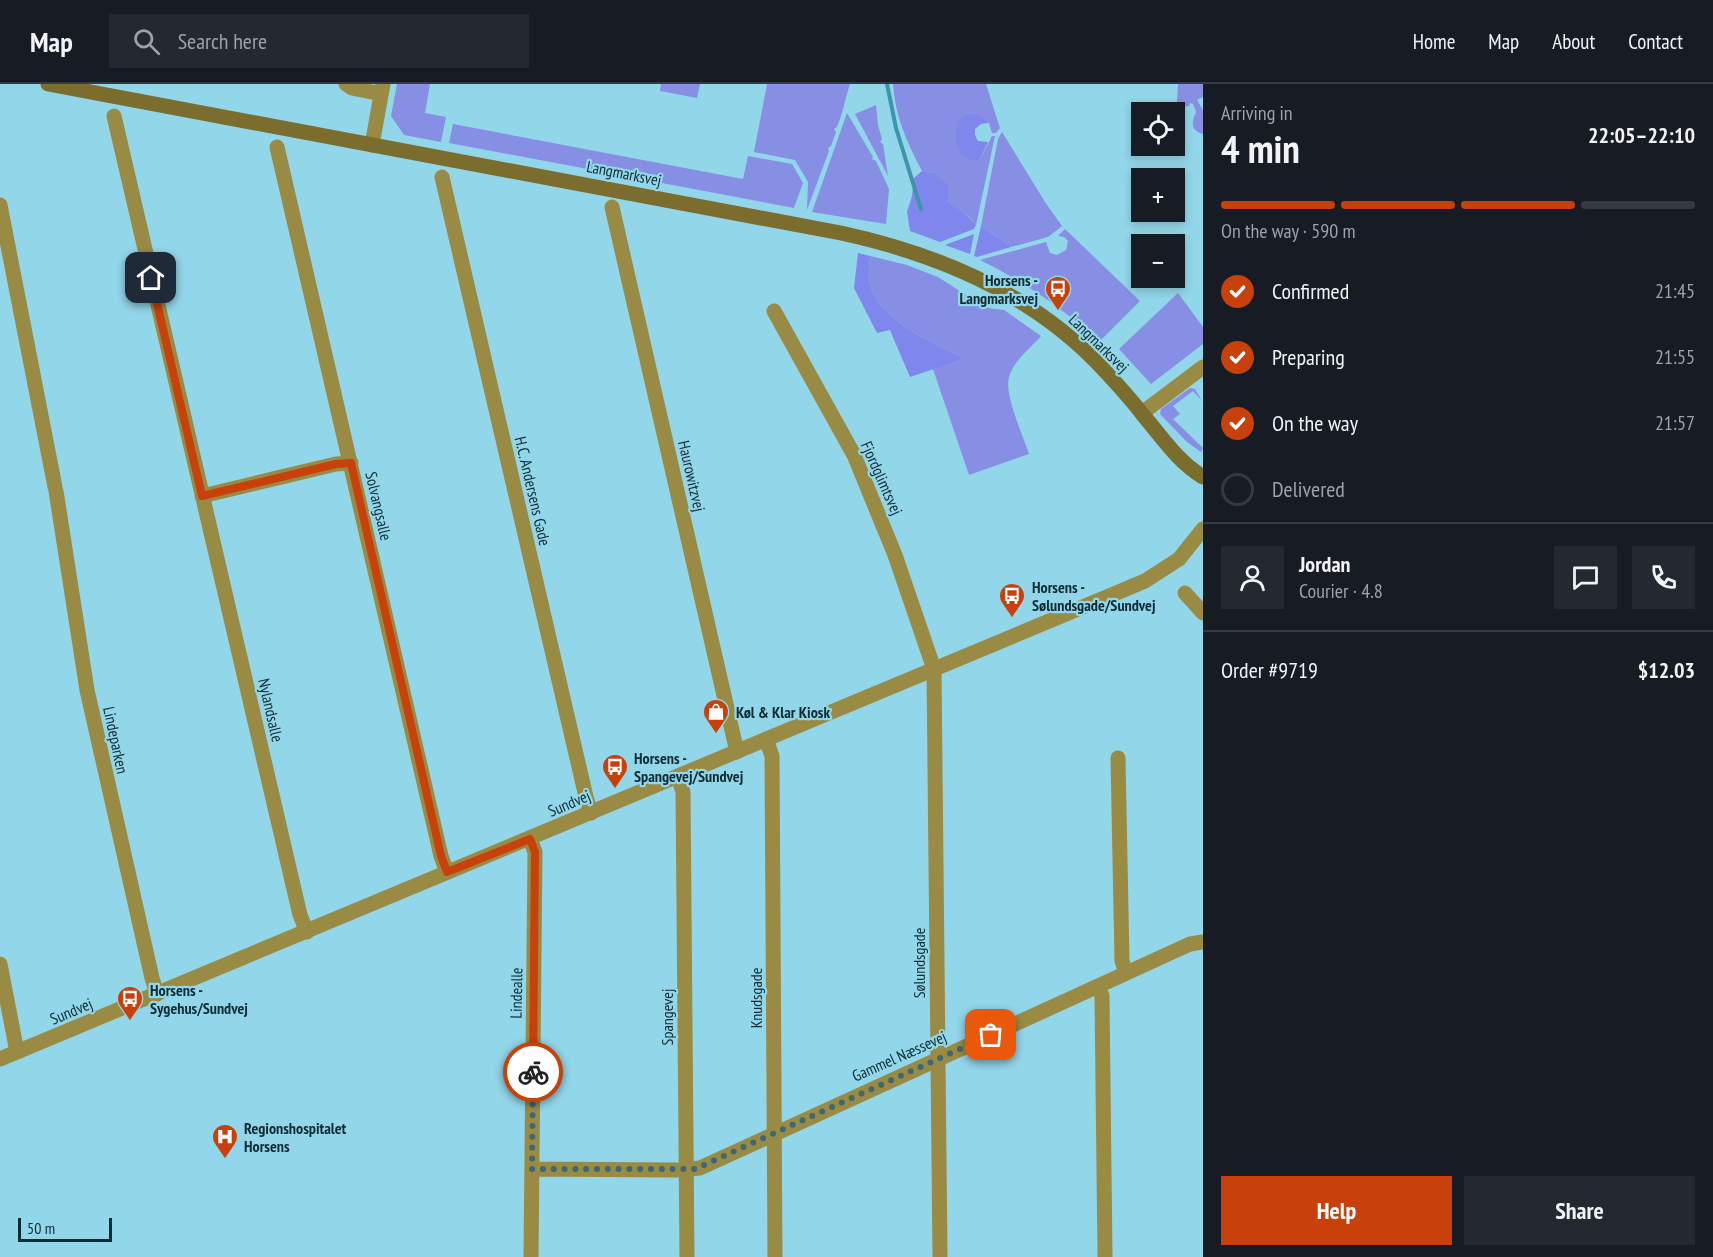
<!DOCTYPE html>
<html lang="en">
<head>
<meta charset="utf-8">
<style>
  body { margin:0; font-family:"PT Sans Narrow",sans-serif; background:#242831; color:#f1f3f6; height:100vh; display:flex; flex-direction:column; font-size:22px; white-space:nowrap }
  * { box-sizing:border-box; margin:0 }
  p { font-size:20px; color:#9ea1a6 }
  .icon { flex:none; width:33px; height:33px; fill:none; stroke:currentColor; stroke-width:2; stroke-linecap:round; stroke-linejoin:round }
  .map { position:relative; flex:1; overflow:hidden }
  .drawer { display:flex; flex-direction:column; background:#171b24; width:510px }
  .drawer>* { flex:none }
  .tools { position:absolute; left:1131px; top:18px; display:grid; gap:12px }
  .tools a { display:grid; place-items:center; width:54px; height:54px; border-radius:0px; background:#171b24; box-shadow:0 3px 9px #0003; font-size:30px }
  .scale { position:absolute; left:18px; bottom:15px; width:94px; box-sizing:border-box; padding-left:6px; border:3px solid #0f2c33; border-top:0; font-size:16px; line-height:21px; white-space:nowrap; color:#0f2c33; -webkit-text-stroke:4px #92d6e9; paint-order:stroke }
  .pin { position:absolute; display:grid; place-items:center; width:51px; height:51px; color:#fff; margin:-26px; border-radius:12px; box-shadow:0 3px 9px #0006 }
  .courier { position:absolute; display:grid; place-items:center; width:60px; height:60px; margin:-30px; border:4px solid #c8410b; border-radius:50%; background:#fff; color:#222; box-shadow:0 2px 8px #0007 }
  .head em { font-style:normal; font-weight:700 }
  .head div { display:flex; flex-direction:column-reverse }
  .head { display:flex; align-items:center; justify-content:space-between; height:102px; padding:0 18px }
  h1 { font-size:39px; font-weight:700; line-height:45px }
  .bar { display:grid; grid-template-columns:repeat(4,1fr); gap:9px 6px; align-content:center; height:72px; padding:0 18px }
  .bar i { height:8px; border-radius:4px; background:#363941 }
  .bar .on { background:#c8410b }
  .bar p { grid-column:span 4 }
  .line { display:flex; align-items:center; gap:15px; padding:0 18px; border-top:2px solid #363941 }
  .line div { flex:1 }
  .round { display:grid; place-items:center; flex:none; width:63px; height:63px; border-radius:0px; background:#242831 }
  ol { padding:0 18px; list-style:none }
  li { display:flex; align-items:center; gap:18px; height:66px }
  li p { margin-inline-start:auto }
  li .icon { padding:6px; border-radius:50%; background:#c8410b; color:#fff; stroke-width:4 }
  li:last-child { color:#9ea1a6 }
  li i { width:33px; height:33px; border:3px solid #363941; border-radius:50% }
  .primary-button { display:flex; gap:12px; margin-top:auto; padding:12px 18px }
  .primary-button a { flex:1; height:69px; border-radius:0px; background:#c8410b; color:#fff; font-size:24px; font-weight:700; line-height:69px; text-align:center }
  .primary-button a+a { background:#242831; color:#f1f3f6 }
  header { display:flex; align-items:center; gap:36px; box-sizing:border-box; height:84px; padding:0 30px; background:#171b24; border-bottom:2px solid #363941 }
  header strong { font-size:28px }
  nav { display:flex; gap:33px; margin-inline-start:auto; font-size:21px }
  .search { width:420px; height:54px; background:#242831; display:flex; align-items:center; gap:15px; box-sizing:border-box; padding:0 21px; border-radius:0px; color:#9ea1a6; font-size:22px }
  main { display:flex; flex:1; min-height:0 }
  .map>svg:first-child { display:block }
  .green { fill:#868fe4 }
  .forest { fill:#7f87ec }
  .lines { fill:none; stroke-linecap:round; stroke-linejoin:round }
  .stream { stroke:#3d94ab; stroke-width:4 }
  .minor { stroke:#9a8b44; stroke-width:15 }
  .tertiary { stroke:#9a8b44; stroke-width:15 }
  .secondary { stroke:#7a6d2d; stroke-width:15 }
  .done { stroke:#3d6873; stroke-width:6; stroke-dasharray:0 10.8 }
  .route { stroke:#c8410b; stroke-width:8 }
  .labels { text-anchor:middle; stroke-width:4.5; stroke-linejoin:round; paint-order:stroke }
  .street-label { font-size:16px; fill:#0f2c33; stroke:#92d6e9 }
  .poi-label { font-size:16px; font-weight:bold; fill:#0f2c33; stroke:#92d6e9; text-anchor:start }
</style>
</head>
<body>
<header>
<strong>Map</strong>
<div class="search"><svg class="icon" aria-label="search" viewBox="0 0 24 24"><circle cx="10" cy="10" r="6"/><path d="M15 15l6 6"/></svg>Search here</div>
<nav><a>Home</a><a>Map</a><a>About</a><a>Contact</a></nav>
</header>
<main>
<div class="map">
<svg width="1203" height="1173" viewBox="0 0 1203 1173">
  <rect width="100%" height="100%" fill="#92d6e9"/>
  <path class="green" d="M397 0H430L425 29 446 33 441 58 404 51 391 32Z
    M661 0H700L697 14 660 7Z
    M767 0H850C845 15 843 29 837 43L834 45 836 48 831 62 828 64 829 67 807 126 808 98 795 76 754 68Z
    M893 0H986L1000 44 996 49H992L989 39 983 32 958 37 979 77 992 52H995L976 141C967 128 964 132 954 123 944 114 939 100 933 89L922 87C907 59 895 32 893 0Z
    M1178 0H1203V13L1197 16 1203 26V50C1191 47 1191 38 1196 28L1193 20 1190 19 1189 22 1183 23 1177 18Z
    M876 21 878 41 882 55 880 58 883 60 888 92 855 30Z
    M847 29 873 73 872 75 876 77 889 105 886 140 812 128Z
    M453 40 743 95 748 72 792 80 803 99 794 124 449 59Z
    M1002 48 1045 118 1062 142 1048 153 1011 163 981 142 998 55Z
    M1065 145 1140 217 1099 258C1063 224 1024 198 980 176L1046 158 1050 169 1057 171 1066 166 1068 157 1064 153 1058 152Z
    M870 172 907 181 938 193 969 213 968 216 975 220 977 218 988 224 1004 226 1041 252C1031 264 1013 277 1009 293 1004 311 1023 351 1029 370L969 391 933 285 961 276 960 272C930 258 874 233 869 195 868 188 870 179 870 172Z
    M1178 209 1203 243V260L1151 300 1119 265Z
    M1190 304 1195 305 1202 317 1193 307 1173 322 1180 330 1173 335 1203 364 1201 368 1187 358 1160 330 1161 325Z"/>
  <path class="forest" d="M971 29 983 32 989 39 981 40 975 45V51L978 57 988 58 979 77C955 75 954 58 958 37Z
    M922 87 933 89 948 101V117C958 127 968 130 976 141L974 145 940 158 910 147 907 128 912 112 914 94Z
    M981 142 1011 163 977 173 974 172Z
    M974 150 970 170 945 161Z
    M858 169 870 172C870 179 868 188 869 195 874 233 930 258 960 272L961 276 910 293 890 246 877 249 854 204Z"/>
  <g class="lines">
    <path class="stream" d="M887 0 896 44 921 125"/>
    <path class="minor" d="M346 0 352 4 381 10
      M114 32 300 831 307 848
      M277 63 441 772 447 788
      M442 93 586 713 591 729
      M0 121 55 403
      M612 123 737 668
      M774 227 854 371 895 471 934 585 940 1173
      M1142 329 1203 283
      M56 407 87 606 152 894 157 910
      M202 412 336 380 351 379
      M1185 509 1203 529
      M766 655 772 672 775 1173
      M1118 674 1122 877 1126 889
      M678 693 683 708 687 1173
      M530 755 535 768 531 1173
      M0 880 17 968
      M1098 902 1102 912 1105 1173
      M532 1085 677 1086 700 1084 1190 860 1203 858"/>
    <path class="tertiary" d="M372 61 383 0
      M0 975 1145 497 1179 475 1203 445"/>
    <path class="secondary" d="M48 0 841 149C938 170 1035 211 1104 286 1117 300 1131 315 1143 331 1162 353 1177 377 1203 393"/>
  </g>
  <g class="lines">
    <path class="done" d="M533 988 532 1085H695L991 951"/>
    <path class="route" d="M151 194 202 412 336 380 351 379 441 772 447 788 530 755 535 768 533 988"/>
  </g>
  <defs>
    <symbol id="bus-pin" viewBox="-11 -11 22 30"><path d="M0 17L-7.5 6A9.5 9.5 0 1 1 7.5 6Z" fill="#c8410b" stroke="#92d6e9"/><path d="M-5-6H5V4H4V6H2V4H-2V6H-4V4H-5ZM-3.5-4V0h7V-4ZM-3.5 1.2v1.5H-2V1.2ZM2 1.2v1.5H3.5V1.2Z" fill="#fff"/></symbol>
    <symbol id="shop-pin" viewBox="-11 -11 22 30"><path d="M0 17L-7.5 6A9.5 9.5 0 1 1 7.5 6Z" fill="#c8410b" stroke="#92d6e9"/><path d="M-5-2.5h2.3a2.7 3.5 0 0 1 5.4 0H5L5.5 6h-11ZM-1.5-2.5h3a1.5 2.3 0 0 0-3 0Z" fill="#fff"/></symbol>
    <symbol id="hospital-pin" viewBox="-11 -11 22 30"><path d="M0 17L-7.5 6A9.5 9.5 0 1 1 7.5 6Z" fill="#c8410b" stroke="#92d6e9"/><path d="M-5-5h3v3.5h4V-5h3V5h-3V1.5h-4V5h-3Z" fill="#fff"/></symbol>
  </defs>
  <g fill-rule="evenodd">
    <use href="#bus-pin" x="1043" y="190" width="30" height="40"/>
    <use href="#bus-pin" x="997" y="497" width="30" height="40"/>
    <use href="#shop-pin" x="701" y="613" width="30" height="40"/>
    <use href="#bus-pin" x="600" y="668" width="30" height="40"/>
    <use href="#bus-pin" x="115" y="900" width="30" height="40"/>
    <use href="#hospital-pin" x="210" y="1038" width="30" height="40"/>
  </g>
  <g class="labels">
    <g class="street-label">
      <text transform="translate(624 89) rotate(11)" y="6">Langmarksvej</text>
      <text transform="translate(1099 259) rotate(44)" y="6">Langmarksvej</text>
      <text transform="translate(692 392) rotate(77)" y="6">Haurowitzvej</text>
      <text transform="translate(882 394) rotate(66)" y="6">Fjordglimtsvej</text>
      <text transform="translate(533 407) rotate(77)" y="6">H.C. Andersens Gade</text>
      <text transform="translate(379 422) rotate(77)" y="6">Solvangsalle</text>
      <text transform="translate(271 626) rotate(77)" y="6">Nylandsalle</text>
      <text transform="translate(116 656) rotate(78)" y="6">Lindeparken</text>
      <text transform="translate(569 719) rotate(-23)" y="6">Sundvej</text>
      <text transform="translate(919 879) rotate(-90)" y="6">Sølundsgade</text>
      <text transform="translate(516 909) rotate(-89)" y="6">Lindealle</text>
      <text transform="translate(756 914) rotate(-90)" y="6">Knudsgade</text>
      <text transform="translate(71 927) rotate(-23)" y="6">Sundvej</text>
      <text transform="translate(667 933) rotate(-90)" y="6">Spangevej</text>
      <text transform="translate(899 972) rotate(-24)" y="6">Gammel Næssevej</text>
    </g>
    <g class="poi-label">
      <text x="1038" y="202" text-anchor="end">Horsens -<tspan x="1038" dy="18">Langmarksvej</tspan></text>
      <text x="1032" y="509">Horsens -<tspan x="1032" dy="18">Sølundsgade/Sundvej</tspan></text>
      <text x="736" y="634">Køl &amp; Klar Kiosk</text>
      <text x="634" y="680">Horsens -<tspan x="634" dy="18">Spangevej/Sundvej</tspan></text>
      <text x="150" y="912">Horsens -<tspan x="150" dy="18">Sygehus/Sundvej</tspan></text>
      <text x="244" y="1050">Regionshospitalet<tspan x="244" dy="18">Horsens</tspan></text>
    </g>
  </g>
</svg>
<div class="tools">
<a><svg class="icon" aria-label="locate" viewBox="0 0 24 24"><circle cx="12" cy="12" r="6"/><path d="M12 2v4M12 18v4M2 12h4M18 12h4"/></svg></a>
<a>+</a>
<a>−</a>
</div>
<div class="scale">50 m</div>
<div class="pin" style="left:991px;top:951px;background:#ea580c"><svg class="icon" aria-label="bag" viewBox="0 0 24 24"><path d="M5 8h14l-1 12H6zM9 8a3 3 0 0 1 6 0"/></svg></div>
<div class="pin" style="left:151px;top:194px;background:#1f2937"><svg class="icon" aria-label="home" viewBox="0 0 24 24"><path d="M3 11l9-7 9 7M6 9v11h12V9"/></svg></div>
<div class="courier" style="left:533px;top:988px"><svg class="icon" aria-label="bike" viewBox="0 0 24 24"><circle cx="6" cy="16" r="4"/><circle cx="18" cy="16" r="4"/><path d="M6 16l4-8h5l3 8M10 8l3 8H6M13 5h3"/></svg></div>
</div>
<section class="drawer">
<div class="head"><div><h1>4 min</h1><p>Arriving in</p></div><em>22:05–22:10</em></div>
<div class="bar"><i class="on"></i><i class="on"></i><i class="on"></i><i></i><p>On the way · 590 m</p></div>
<ol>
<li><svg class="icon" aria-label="check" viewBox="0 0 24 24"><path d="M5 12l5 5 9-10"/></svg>Confirmed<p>21:45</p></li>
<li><svg class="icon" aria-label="check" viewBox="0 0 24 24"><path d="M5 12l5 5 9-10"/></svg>Preparing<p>21:55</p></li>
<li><svg class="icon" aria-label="check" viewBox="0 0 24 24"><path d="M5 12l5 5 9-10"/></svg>On the way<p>21:57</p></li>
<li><i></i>Delivered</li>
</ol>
<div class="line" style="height:108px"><a class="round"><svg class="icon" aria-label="person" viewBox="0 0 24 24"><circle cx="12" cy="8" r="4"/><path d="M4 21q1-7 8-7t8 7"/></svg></a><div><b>Jordan</b><p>Courier · 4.8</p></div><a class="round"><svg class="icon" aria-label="chat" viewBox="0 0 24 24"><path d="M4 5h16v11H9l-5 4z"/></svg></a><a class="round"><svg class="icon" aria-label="phone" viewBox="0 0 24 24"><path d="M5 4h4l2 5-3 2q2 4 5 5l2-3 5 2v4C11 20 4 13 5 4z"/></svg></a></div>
<div class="line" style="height:78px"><div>Order #9719</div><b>$12.03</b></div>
<div class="primary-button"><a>Help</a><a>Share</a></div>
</section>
</main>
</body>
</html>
